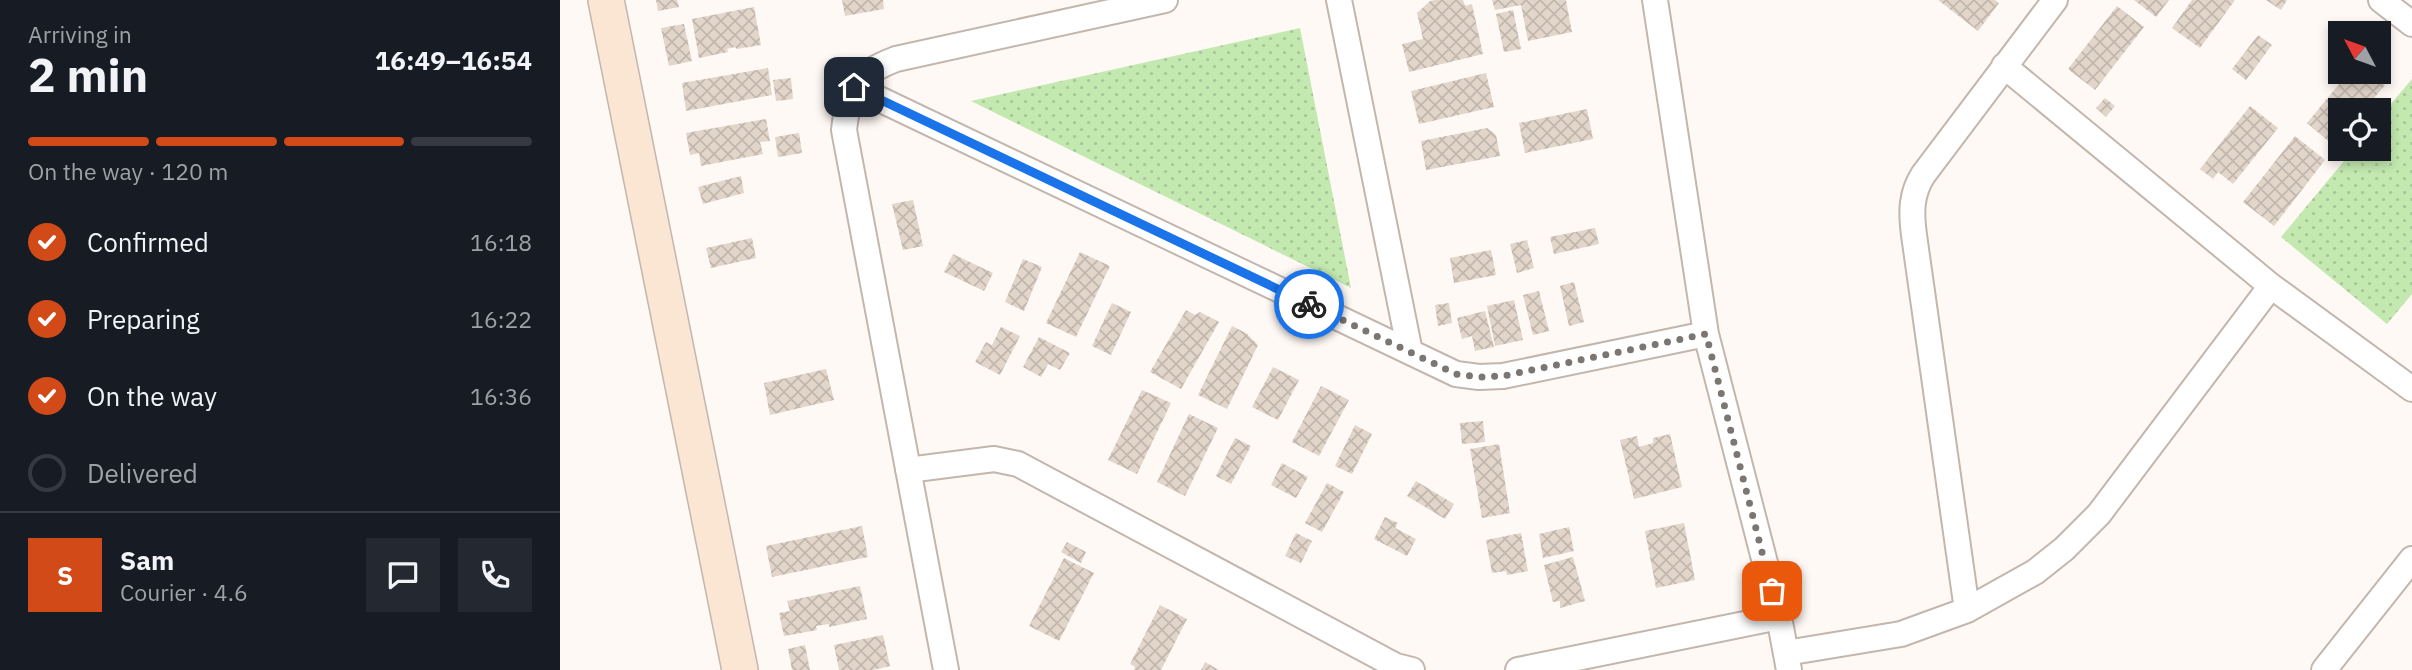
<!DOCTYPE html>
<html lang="en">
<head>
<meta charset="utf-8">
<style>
  body { margin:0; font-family:"IBM Plex Sans",sans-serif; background:#242831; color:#f1f3f6; height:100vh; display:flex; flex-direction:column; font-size:26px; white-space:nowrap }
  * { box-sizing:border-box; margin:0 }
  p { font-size:23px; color:#9ea1a6 }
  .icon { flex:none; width:38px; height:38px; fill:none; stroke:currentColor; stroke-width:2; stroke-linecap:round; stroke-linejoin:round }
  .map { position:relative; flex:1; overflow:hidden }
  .drawer { display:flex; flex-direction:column; background:#171b24; width:560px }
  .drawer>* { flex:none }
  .needle { width:46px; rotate:311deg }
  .tools { position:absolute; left:1768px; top:21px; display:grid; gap:14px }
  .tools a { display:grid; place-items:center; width:63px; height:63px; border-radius:0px; background:#171b24; box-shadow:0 4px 10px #0003; font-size:35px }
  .pin { position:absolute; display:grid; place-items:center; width:60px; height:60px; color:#fff; margin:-30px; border-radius:14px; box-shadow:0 4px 10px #0006 }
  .courier { position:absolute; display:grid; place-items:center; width:70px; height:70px; margin:-35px; border:5px solid #1a73e8; border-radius:50%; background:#fff; color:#222; box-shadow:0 2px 9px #0007 }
  .headline em { font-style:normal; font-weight:700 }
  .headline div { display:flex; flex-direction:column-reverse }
  .headline { display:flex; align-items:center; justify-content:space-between; height:119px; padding:0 28px }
  h1 { font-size:46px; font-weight:700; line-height:52px }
  .bar { display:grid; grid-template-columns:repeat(4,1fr); gap:10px 7px; align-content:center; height:84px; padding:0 28px }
  .bar i { height:9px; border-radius:5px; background:#363941 }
  .bar .active { background:#d14a17 }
  .bar p { grid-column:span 4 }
  .line { display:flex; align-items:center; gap:18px; padding:0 28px; border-top:2px solid #363941 }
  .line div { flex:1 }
  .round { display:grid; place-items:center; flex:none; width:74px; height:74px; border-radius:0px; background:#242831 }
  ol { padding:0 28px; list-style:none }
  li { display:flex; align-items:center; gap:21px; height:77px }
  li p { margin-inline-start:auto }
  li .icon { padding:7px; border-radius:50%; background:#d14a17; color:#fff; stroke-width:4 }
  li:last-child { color:#9ea1a6 }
  li i { width:38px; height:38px; border:4px solid #363941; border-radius:50% }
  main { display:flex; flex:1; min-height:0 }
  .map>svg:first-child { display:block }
  .grass { fill:url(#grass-dots) }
  .building { fill:url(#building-cross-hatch) }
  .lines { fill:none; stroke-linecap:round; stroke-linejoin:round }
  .minor-casing { stroke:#c3b6ac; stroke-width:28 }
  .secondary-casing { stroke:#c3b6ac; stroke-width:38 }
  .minor { stroke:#fff; stroke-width:24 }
  .secondary { stroke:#fae6d3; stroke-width:35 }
  .done { stroke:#7c7672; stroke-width:7; stroke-dasharray:0 12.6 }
  .route { stroke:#1a73e8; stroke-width:9 }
</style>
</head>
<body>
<main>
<section class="drawer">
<div class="headline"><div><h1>2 min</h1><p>Arriving in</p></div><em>16:49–16:54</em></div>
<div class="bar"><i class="active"></i><i class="active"></i><i class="active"></i><i></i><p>On the way · 120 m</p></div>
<ol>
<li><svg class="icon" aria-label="check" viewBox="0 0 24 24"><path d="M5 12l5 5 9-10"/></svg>Confirmed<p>16:18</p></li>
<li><svg class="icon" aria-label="check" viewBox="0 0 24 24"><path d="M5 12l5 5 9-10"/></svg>Preparing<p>16:22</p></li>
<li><svg class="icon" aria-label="check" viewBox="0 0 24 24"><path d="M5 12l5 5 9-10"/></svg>On the way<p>16:36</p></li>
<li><i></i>Delivered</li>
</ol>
<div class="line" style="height:126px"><b class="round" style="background:#d14a17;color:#fff">S</b><div><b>Sam</b><p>Courier · 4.6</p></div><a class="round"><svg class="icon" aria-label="chat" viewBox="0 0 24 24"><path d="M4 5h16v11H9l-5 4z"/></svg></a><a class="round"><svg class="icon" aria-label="phone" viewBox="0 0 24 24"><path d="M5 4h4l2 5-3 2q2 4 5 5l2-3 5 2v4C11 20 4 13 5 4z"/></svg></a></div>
</section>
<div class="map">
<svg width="1852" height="670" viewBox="0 0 1852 670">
  <defs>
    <pattern id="grass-dots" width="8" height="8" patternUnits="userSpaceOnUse" patternTransform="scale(1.75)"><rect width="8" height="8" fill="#c3e8b0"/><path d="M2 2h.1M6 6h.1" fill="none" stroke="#a8c798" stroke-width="1.8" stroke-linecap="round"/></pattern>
    <pattern id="building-cross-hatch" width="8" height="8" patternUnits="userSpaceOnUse" patternTransform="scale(1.75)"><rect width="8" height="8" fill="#e2d5ca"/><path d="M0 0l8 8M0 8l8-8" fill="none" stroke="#c2b7ae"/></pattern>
  </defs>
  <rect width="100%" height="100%" fill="#fff9f5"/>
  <path class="grass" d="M740 28 791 288 411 101Z
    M1852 79V294L1827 324 1721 237 1794 149H1818V119Z"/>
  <path class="building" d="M96 0H117L119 7 98 11Z
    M282 0H323L324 9 285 16Z
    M875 0H903L905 6 912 4 923 54 849 72 842 44 863 39 857 13 870 1Z
    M932 0H1006L1012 32 968 41 961 5 935 10Z
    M1378 0H1435L1439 3 1418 31Z
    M1574 0H1609L1596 17Z
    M1632 0H1675L1640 48 1612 28Z
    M1706 0H1727L1721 10Z
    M1557 6 1584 27 1535 90 1508 69Z
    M194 7 201 45 177 49 175 47 167 49 168 52 139 58 132 19Z
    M953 10 961 49 944 52 936 14Z
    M124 24 132 61 109 66 101 28Z
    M1698 35 1712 45 1686 80 1672 69Z
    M208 68 212 95 126 111 122 83Z
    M1789 72H1809L1825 85 1804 110H1780V139L1774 146 1747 123Z
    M926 73 934 107 859 124 851 91Z
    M231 78 233 99 216 101 213 80Z
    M1545 98 1555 106 1546 117 1536 108Z
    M1690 106 1718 128 1673 184 1658 172 1653 179 1640 169Z
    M1027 109 1033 139 965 153 959 123Z
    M206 119 210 141 200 142 203 154 141 166 139 153 130 155 126 133Z
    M927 128 936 135 940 156 866 170 861 141Z
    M239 133 242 153 218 157 215 137Z
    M1735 136 1765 160 1714 226 1683 202Z
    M181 176 184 193 143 204 138 187Z
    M353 200 363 246 343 250 332 204Z
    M1035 228 1039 244 994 254 990 237Z
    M192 238 196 258 151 268 146 248Z
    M967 240 974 268 957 273 950 244Z
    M931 250 936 275 894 283 890 258Z
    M520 252 550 266 516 337 486 323Z
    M393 254 433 273 424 291 384 272Z
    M463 259 482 267 464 311 445 302Z
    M1014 282 1024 322 1009 326 1000 286Z
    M979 291 989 331 973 335 963 295Z
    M954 300 963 340 935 346 927 306Z
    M552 303 571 312 551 355 532 346Z
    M889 303 892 323 878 326 875 305Z
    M626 310 635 315 640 312 659 322 621 389 590 372Z
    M925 311 934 347 915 351 912 336 902 339 897 318Z
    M672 326 686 333 698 345 667 409 638 395Z
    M441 327 460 336 440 375 415 362 426 342 432 345Z
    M479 337 510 353 500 370 488 364 481 377 463 367Z
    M713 367 739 380 718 420 692 407Z
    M266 369 274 400 210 415 204 383Z
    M761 386 789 400 759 456 732 442Z
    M582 390 611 403 577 474 548 460Z
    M629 414 658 428 625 496 597 482Z
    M923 421 925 442 902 444 900 423Z
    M795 425 812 434 792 474 775 466Z
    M1110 434 1122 487 1074 499 1060 440 1077 436 1079 447 1093 443V438Z
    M675 438 691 446 671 484 656 476Z
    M939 444 950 513 922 518 910 449Z
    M722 463 748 477 736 498 711 485Z
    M856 481 894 504 885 519 847 496Z
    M767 483 784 492 762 532 745 523Z
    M825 517 838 523 835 528 856 539 847 556 814 539Z
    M1124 523 1135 580 1096 588 1085 531Z
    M302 526 308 557 212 577 206 546Z
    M1009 527 1014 551 983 558 979 534Z
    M736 533 752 541 741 563 725 556Z
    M961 533 968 571 947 575 946 571 932 573 926 540Z
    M507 542 526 552 521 563 501 552Z
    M1013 557 1025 601 1000 608V601L993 602 984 565Z
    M504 558 534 573 499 641 469 626Z
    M300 586 307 619 269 627V624L256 626 257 630 224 636 219 613 230 611 227 601Z
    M600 605 627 619 601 670H574L575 667 570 664Z
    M323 635 330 666 313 670H279L274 645Z
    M245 645 250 670H232L228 649Z
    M645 662 659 670H641Z"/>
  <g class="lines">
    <defs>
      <path id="minor" d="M779 0 850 352
        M1095 0 1146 334 1219 617 1229 670
        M1821 0 1852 24
        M1444 66 1711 286 1852 389
        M294 87 896 374 919 377 943 376 1146 334
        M348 470 434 459 458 464 836 666 852 670
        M1407 610 1354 235C1351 212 1351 194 1363 175L1495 0
        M1226 653 1341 634 1407 610 1475 572 1504 549 1539 514 1711 286
        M386 670 284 130C289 87 295 75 336 59L605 0
        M958 670 1219 617
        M1764 670 1852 559"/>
      <path id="secondary" d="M46 0 180 670"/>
    </defs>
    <use href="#minor" class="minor-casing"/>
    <use href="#secondary" class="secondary-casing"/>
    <use href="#minor" class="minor"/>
    <use href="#secondary" class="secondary"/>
  </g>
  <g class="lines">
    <path class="done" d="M749 304 896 374 919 377 943 376 1146 334 1212 591"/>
    <path class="route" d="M294 87 749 304"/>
  </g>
</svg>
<div class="tools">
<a><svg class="needle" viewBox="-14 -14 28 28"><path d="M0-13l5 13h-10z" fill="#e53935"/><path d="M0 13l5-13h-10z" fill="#9ea1a6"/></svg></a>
<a><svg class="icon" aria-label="locate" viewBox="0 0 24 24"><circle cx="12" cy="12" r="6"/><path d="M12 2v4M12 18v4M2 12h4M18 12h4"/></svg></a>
</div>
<div class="pin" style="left:1212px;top:591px;background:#ea580c"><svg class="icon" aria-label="bag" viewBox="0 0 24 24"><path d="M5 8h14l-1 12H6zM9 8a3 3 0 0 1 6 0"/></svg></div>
<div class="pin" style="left:294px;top:87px;background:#1f2937"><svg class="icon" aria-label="home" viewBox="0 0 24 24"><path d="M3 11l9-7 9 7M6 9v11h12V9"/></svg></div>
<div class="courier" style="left:749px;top:304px"><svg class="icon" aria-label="bike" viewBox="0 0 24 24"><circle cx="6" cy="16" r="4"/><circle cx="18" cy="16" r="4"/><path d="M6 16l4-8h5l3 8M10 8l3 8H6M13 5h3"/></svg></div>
</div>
</main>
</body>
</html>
